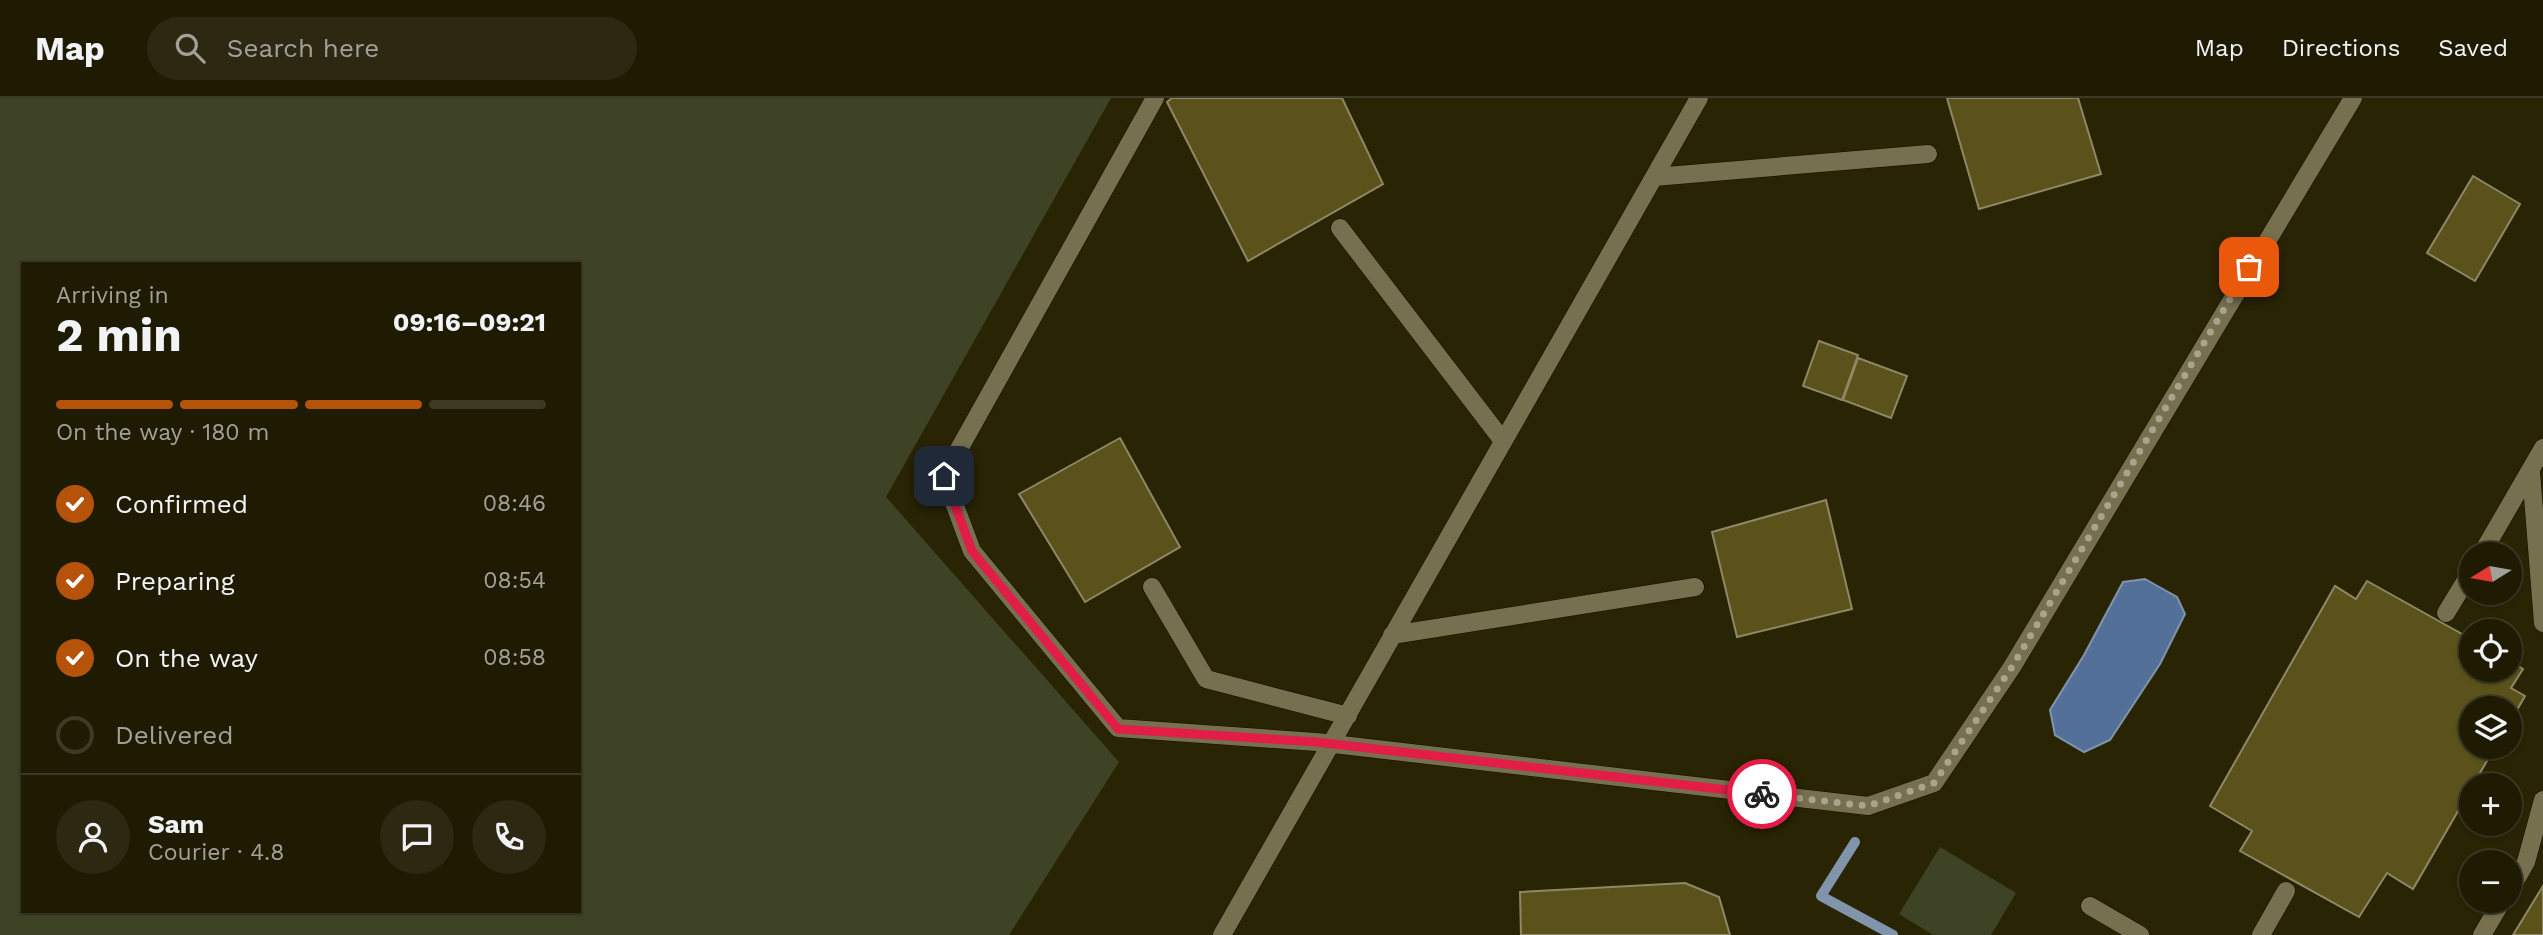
<!DOCTYPE html>
<html lang="en">
<head>
<meta charset="utf-8">
<style>
  body { margin:0; font-family:"Work Sans",sans-serif; background:#2c2812; color:#f1f3f6; height:100vh; display:flex; flex-direction:column; font-size:26px; white-space:nowrap }
  * { box-sizing:border-box; margin:0 }
  p { font-size:23px; color:#a1a19a }
  .icon { flex:none; width:38px; height:38px; fill:none; stroke:currentColor; stroke-width:2; stroke-linecap:round; stroke-linejoin:round }
  .map { position:relative; flex:1; overflow:hidden }
  .side { position:absolute; left:21px; top:164px; width:560px; height:651px; display:flex; flex-direction:column; background:#1f1b03; border-radius:0px; box-shadow:0 2px 5px #0004,0 0 0 2px #3c3925 }
  .side>* { flex:none }
  .needle { width:46px; rotate:259deg }
  .controls { position:absolute; left:2459px; top:444px; display:grid; gap:14px }
  .controls a { display:grid; place-items:center; width:63px; height:63px; border-radius:50%; background:#1f1b03; box-shadow:0 2px 5px #0004,0 0 0 2px #3c3925; font-size:35px }
  .pin { position:absolute; display:grid; place-items:center; width:60px; height:60px; color:#fff; margin:-30px; border-radius:14px; box-shadow:0 4px 10px #0006 }
  .courier { position:absolute; display:grid; place-items:center; width:70px; height:70px; margin:-35px; border:5px solid #e11d48; border-radius:50%; background:#fff; color:#222; box-shadow:0 2px 9px #0007 }
  .summary em { font-style:normal; font-weight:700 }
  .summary div { display:flex; flex-direction:column-reverse }
  .summary { display:flex; align-items:center; justify-content:space-between; height:119px; padding:0 35px }
  h1 { font-size:46px; font-weight:700; line-height:52px }
  .bar { display:grid; grid-template-columns:repeat(4,1fr); gap:10px 7px; align-content:center; height:84px; padding:0 35px }
  .bar i { height:9px; border-radius:5px; background:#3c3925 }
  .bar .on { background:#b45309 }
  .bar p { grid-column:span 4 }
  .line { display:flex; align-items:center; gap:18px; padding:0 35px; border-top:2px solid #3c3925 }
  .line div { flex:1 }
  .round { display:grid; place-items:center; flex:none; width:74px; height:74px; border-radius:37px; background:#2c2812 }
  ol { padding:0 35px; list-style:none }
  li { display:flex; align-items:center; gap:21px; height:77px }
  li p { margin-inline-start:auto }
  li .icon { padding:7px; border-radius:50%; background:#b45309; color:#fff; stroke-width:4 }
  li:last-child { color:#a1a19a }
  li i { width:38px; height:38px; border:4px solid #3c3925; border-radius:50% }
  header { display:flex; align-items:center; gap:42px; box-sizing:border-box; height:98px; padding:0 35px; background:#1f1b03; border-bottom:2px solid #3c3925 }
  header strong { font-size:33px }
  nav { display:flex; gap:38px; margin-inline-start:auto; font-size:24px }
  .search { width:490px; height:63px; background:#2c2812; display:flex; align-items:center; gap:18px; box-sizing:border-box; padding:0 24px; border-radius:38px; color:#a1a19a; font-size:26px }
  .map>svg:first-child { display:block }
  .green { fill:#3f4326; fill-rule:evenodd }
  .water { fill:#537099; stroke:#8194ac; stroke-width:2 }
  .lines { fill:none; stroke-linecap:round; stroke-linejoin:round }
  .stream { stroke:#8194ac; stroke-width:10 }
  .building { fill:#5b511b; stroke:#8e8867; stroke-width:2 }
  .service-casing { stroke:#110d00; stroke-width:19 }
  .service { stroke:#76704f; stroke-width:18 }
  .done { stroke:#a8a48d; stroke-width:7; stroke-dasharray:0 12.6 }
  .route { stroke:#e11d48; stroke-width:9 }
</style>
</head>
<body>
<header>
<strong>Map</strong>
<div class="search"><svg class="icon" aria-label="search" viewBox="0 0 24 24"><circle cx="10" cy="10" r="6"/><path d="M15 15l6 6"/></svg>Search here</div>
<nav><a>Map</a><a>Directions</a><a>Saved</a></nav>
</header>
<div class="map">
<svg width="2543" height="837" viewBox="0 0 2543 837">
  <rect width="100%" height="100%" fill="#292404"/>
  <path class="green" d="M0 0H1111L886 399 1119 664 1009 837H0ZM23 166H579V814H23Z
    M1940 749 2016 795 1991 837H1933L1899 816Z"/>
  <path class="water" d="M2145 481 2177 499 2185 516 2160 566 2110 642 2084 654 2055 637 2050 612 2084 557 2123 484Z"/>
  <g class="lines">
    <path class="stream" d="M1855 744 1821 798 1893 837"/>
  </g>
  <path class="building" d="M1172 0H1342L1383 86 1248 163 1167 4Z
    M1947 0H2078L2101 76 1979 111Z
    M2473 78 2520 106 2475 183 2427 155Z
    M1819 243 1858 257 1842 302 1803 288Z
    M1858 260 1907 278 1891 320 1843 302Z
    M1120 340 1180 449 1085 504 1019 396Z
    M1826 402 1852 511 1737 539 1712 434Z
    M2367 483 2471 541V572H2510V563L2523 571 2511 590 2525 598 2510 624V611H2471V649H2495L2413 791 2387 775 2359 819 2240 753 2252 733 2210 708 2335 488 2356 501Z
    M1685 785 1719 799 1730 837H1521L1520 794Z
    M2543 788V837H2513Z"/>
  <g class="lines">
    <defs>
      <path id="service" d="M1155 0 944 378 972 453 1118 630 1316 644 1868 708 1934 685 2012 569 2353 0
        M1654 79 1928 56
        M1340 130 1503 343
        M2531 374 2543 525
        M2481 457 2543 350
        M1152 489 1206 581 1348 618
        M2446 515 2471 474
        M1392 537 1695 489
        M2510 792 2526 764 2543 702
        M2090 808 2140 837
        M1222 837 1699 0
        M2261 837 2286 793
        M2482 837 2502 803"/>
    </defs>
    <use href="#service" class="service-casing"/>
    <use href="#service" class="service"/>
  </g>
  <g class="lines">
    <path class="done" d="M1762 696 1868 708 1934 685 2012 569 2249 169"/>
    <path class="route" d="M944 378 972 453 1118 631 1316 644 1762 696"/>
  </g>
</svg>
<div class="controls">
<a><svg class="needle" viewBox="-14 -14 28 28"><path d="M0-13l5 13h-10z" fill="#e53935"/><path d="M0 13l5-13h-10z" fill="#a1a19a"/></svg></a>
<a><svg class="icon" aria-label="locate" viewBox="0 0 24 24"><circle cx="12" cy="12" r="6"/><path d="M12 2v4M12 18v4M2 12h4M18 12h4"/></svg></a>
<a><svg class="icon" aria-label="layers" viewBox="0 0 24 24"><path d="M12 4l9 5-9 5-9-5zM3 14l9 5 9-5"/></svg></a>
<a>+</a>
<a>−</a>
</div>
<div class="pin" style="left:2249px;top:169px;background:#ea580c"><svg class="icon" aria-label="bag" viewBox="0 0 24 24"><path d="M5 8h14l-1 12H6zM9 8a3 3 0 0 1 6 0"/></svg></div>
<div class="pin" style="left:944px;top:378px;background:#1f2937"><svg class="icon" aria-label="home" viewBox="0 0 24 24"><path d="M3 11l9-7 9 7M6 9v11h12V9"/></svg></div>
<div class="courier" style="left:1762px;top:696px"><svg class="icon" aria-label="bike" viewBox="0 0 24 24"><circle cx="6" cy="16" r="4"/><circle cx="18" cy="16" r="4"/><path d="M6 16l4-8h5l3 8M10 8l3 8H6M13 5h3"/></svg></div>
<section class="side">
<div class="summary"><div><h1>2 min</h1><p>Arriving in</p></div><em>09:16–09:21</em></div>
<div class="bar"><i class="on"></i><i class="on"></i><i class="on"></i><i></i><p>On the way · 180 m</p></div>
<ol>
<li><svg class="icon" aria-label="check" viewBox="0 0 24 24"><path d="M5 12l5 5 9-10"/></svg>Confirmed<p>08:46</p></li>
<li><svg class="icon" aria-label="check" viewBox="0 0 24 24"><path d="M5 12l5 5 9-10"/></svg>Preparing<p>08:54</p></li>
<li><svg class="icon" aria-label="check" viewBox="0 0 24 24"><path d="M5 12l5 5 9-10"/></svg>On the way<p>08:58</p></li>
<li><i></i>Delivered</li>
</ol>
<div class="line" style="height:126px"><a class="round"><svg class="icon" aria-label="person" viewBox="0 0 24 24"><circle cx="12" cy="8" r="4"/><path d="M4 21q1-7 8-7t8 7"/></svg></a><div><b>Sam</b><p>Courier · 4.8</p></div><a class="round"><svg class="icon" aria-label="chat" viewBox="0 0 24 24"><path d="M4 5h16v11H9l-5 4z"/></svg></a><a class="round"><svg class="icon" aria-label="phone" viewBox="0 0 24 24"><path d="M5 4h4l2 5-3 2q2 4 5 5l2-3 5 2v4C11 20 4 13 5 4z"/></svg></a></div>
</section>
</div>
</body>
</html>
